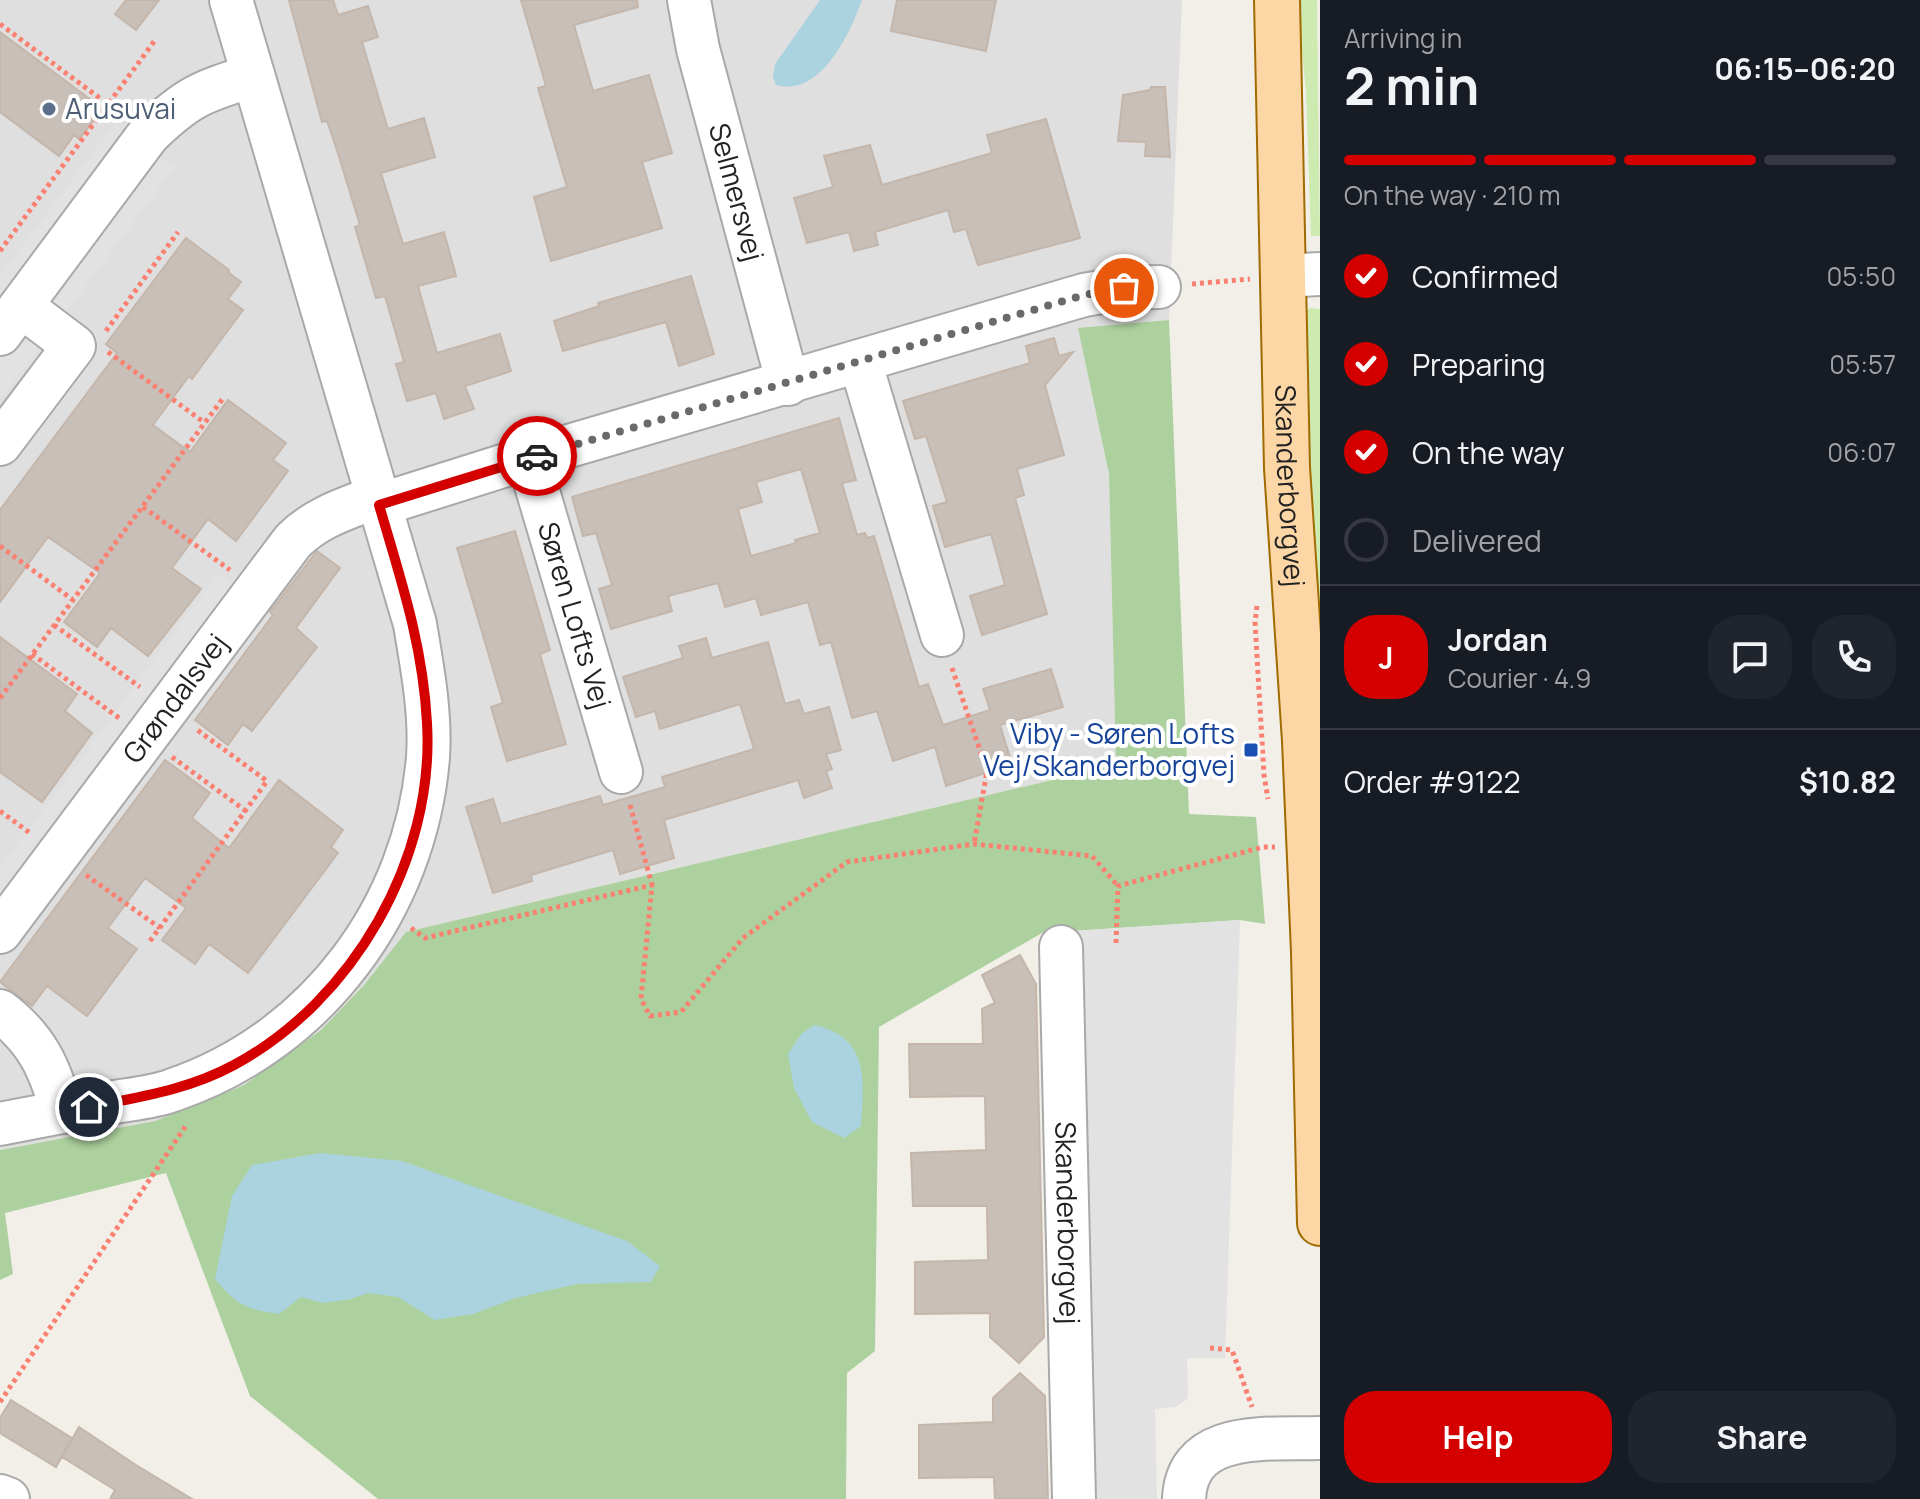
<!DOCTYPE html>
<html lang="en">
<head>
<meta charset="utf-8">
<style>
  body { margin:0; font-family:Manrope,sans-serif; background:#20242c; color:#f1f3f6; height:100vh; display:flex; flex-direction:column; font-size:30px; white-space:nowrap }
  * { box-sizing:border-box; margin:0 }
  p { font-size:26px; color:#9ea1a6 }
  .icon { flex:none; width:44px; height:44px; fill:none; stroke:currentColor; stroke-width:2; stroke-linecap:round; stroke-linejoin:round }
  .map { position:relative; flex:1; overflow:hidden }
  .panel { display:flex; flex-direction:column; background:#171b24; width:600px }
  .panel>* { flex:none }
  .pin { position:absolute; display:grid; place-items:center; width:68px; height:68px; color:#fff; margin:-34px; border:4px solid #fff; border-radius:50%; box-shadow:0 2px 8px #0007 }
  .courier { position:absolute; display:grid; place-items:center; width:80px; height:80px; margin:-40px; border:6px solid #d40000; border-radius:50%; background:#fff; color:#222; box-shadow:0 2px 10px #0007 }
  .overview em { font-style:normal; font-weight:700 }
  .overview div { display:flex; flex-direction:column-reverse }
  .overview { display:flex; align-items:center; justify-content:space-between; height:136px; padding:0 24px }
  h1 { font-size:52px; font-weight:700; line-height:60px }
  .bar { display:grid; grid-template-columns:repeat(4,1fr); gap:12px 8px; align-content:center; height:96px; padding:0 24px }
  .bar i { height:10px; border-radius:6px; background:#363941 }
  .bar .on { background:#d40000 }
  .bar p { grid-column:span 4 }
  .line { display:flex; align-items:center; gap:20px; padding:0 24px; border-top:2px solid #363941 }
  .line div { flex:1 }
  .round { display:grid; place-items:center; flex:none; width:84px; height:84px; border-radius:32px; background:#20242c }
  ol { padding:0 24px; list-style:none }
  li { display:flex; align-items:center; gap:24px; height:88px }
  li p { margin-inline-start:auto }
  li .icon { padding:8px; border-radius:50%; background:#d40000; color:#fff; stroke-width:4 }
  li:last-child { color:#9ea1a6 }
  li i { width:44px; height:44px; border:4px solid #363941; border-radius:50% }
  .action { display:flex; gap:16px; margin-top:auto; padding:16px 24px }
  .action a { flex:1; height:92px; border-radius:32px; background:#d40000; color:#fff; font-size:32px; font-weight:700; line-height:92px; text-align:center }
  .action a+a { background:#20242c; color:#f1f3f6 }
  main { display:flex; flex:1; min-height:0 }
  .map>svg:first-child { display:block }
  .residential { fill:#e0dfdf }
  .grass { fill:#cdebb0 }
  .forest { fill:#add19e }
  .parking { fill:#e2e2e2 }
  .water { fill:#aad3df }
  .building { fill:#c7bfb8; stroke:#c4b6ab; stroke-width:2; fill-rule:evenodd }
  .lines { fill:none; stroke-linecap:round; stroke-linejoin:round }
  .minor-casing { stroke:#a9a9a9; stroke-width:46 }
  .major-casing { stroke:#a06b00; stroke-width:48 }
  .path { stroke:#fa8072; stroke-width:5; stroke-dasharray:4 4; stroke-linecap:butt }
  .minor { stroke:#fff; stroke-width:42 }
  .major { stroke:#fcd6a4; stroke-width:44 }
  .done { stroke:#6b6a68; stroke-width:8; stroke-dasharray:0 14.4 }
  .route { stroke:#d40000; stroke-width:10 }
  .service-dot { fill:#5c6f8a; stroke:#fff; stroke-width:3 }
  .transit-dot { fill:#1a4fb4; stroke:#fff; stroke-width:3 }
  .labels { text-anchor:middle; stroke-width:8; stroke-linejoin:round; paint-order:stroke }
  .service-label { font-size:28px; fill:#4e5e75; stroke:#fff; text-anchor:start }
  .street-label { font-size:28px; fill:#222; stroke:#fff }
  .transit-label { font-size:28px; fill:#164399; stroke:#fff; text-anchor:end }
</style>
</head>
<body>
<main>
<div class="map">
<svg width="1320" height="1499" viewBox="0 0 1320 1499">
  <rect width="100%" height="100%" fill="#f2efe9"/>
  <path class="residential" d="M0 0H1182L1169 320 1079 329 1109 474 1116 765 406 932 364 985 321 1030 244 1085 155 1121 0 1150Z"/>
  <path class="grass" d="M1297 0H1317L1320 236H1311L1306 92Z
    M1311 308 1320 309V741L1302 313Z"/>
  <path class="forest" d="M1169 320 1189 814 1256 817 1265 924 1240 920 1042 933 879 1027 875 1351 847 1373 846 1499H378L250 1396 166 1173 5 1213 13 1274 0 1280V1150L155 1121 244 1085 321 1030 364 985 406 932 1116 765 1109 474 1078 328Z"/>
  <path class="parking" d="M115 124 174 168 0 400V276Z
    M218 574 261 605 0 956V868Z
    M1240 920 1225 1358H1187L1188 1398 1176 1407 1155 1409 1157 1499H1058L1042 933Z"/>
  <path class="water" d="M820 0H862C850 34 820 98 776 85L773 76 775 64Z
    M815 1025C870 1038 864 1081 861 1126L844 1138 812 1122 794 1088 788 1054 802 1033Z
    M320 1153 402 1161 627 1241 660 1266 651 1282 577 1284 516 1298 473 1314 435 1320 398 1297 368 1293 351 1299 323 1303 301 1297 279 1314C245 1309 237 1305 215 1279L232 1196 252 1165Z"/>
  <path class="building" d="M126 0H159L136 30 115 14Z
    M289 0H333L338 15 368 6 378 37 362 42 388 129 424 118 435 157 381 173 403 244 444 232 456 276 418 286 437 353 500 334 511 371 465 386 474 409 444 419 436 393 407 401 396 364 404 362 385 296 376 298 355 227 360 225 336 147 327 121 322 122Z
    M521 0H637L638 7 574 25 593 91 649 75 672 153 642 162 662 228 551 261 534 197 567 187 538 88 546 86Z
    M897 0H996L986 51 891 31Z
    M0 32 103 109 79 139 74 135 59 156 0 112Z
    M1151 87H1165L1170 157 1145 156 1146 142 1118 141 1123 95 1150 90Z
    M1046 119 1080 238 978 265 966 229 954 232 948 210 875 232 878 245 854 251 849 232 807 243 794 198 833 187 824 156 870 145 882 185 992 153 987 135Z
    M186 238 229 270 228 272 241 282 228 299 243 310 192 379 189 376 153 425 190 452 228 400 286 443 273 460 288 471 236 541 208 519 172 568 201 589 148 656 111 628 97 647 64 622 100 573 48 537 0 602V510L117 353 106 344Z
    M691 276 714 354 679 366 666 322 563 351 554 321 599 306 598 303Z
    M1054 338 1059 356 1073 352 1045 385 1064 455 1017 469 1024 495 1015 498 1047 614 982 635 970 596 1005 585 991 534 945 547 933 506 947 502 926 436 915 439 903 401 1030 363 1026 346Z
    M839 418 856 480 842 483 857 535 865 533 867 538 874 536 919 687 928 684 943 725 990 710 983 689 1051 669 1063 707 1000 725 1012 764 946 786 935 747 893 761 877 711 852 718 831 642 820 645 808 602 761 615 756 598 725 607 718 583 668 596 672 611 611 629 599 589 612 585 596 533 583 536 572 497ZM801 469 820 533 795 540 796 543 751 556 738 509 762 502 756 482Z
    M515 531 550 650 540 654 566 744 507 761 491 707 503 703 457 548Z
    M317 551 340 568 296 628 317 647 252 731 243 724 228 745 195 720 273 615 270 612Z
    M0 637 77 694 65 711 92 733 42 802 0 772Z
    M706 638 712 658 768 642 785 704 799 700 804 714 829 707 841 750 826 754 832 769 826 771 832 788 804 798 798 780 664 820 674 858 620 874 613 850 531 875 532 881 493 893 466 807 493 799 501 824 600 796 603 805 665 787 662 777 754 749 740 704 660 729 655 711 636 717 623 677 683 658 679 646Z
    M165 760 210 793 192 818 229 848 279 780 343 830 331 847 338 853 248 973 209 944 195 964 162 940 186 908 145 878 108 928 137 949 87 1016 47 986 32 1006 0 982Z
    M1020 955 1036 984 1044 1337 1019 1363 990 1337V1313L915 1314V1262L988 1260 987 1206H913L911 1153 986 1150 985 1096 910 1097 909 1044H983L982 1009 995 1003 982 975Z
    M1020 1373 1045 1396 1048 1499H995L994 1477 919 1478V1425L993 1422V1398Z
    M11 1400 72 1438 56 1467 0 1433V1418Z
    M79 1427 136 1465 192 1499H110L115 1490 62 1457Z"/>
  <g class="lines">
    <defs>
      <g id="minor">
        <path id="s1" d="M689 0 698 49 788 384"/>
        <path d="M1282 276 1320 274"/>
        <path d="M0 334 148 135C187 97 202 91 253 76"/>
        <path d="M860 361 942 635"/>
        <path d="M0 444 74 346 21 306"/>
        <path id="s2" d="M528 458 621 772"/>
        <path d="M379 505 528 458 1084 295 1124 288 1159 287"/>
        <path id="s3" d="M0 932 293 541C317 517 345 509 376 497"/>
        <path id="s4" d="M1061 947 1074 1499"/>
        <path d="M0 1011C37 1039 50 1068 62 1112"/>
        <path d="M0 1124C38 1117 76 1109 114 1102 133 1099 155 1097 173 1090 317 1041 416 907 428 757 431 712 422 667 415 624L231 0"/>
        <path d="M0 1496 8 1499"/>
        <path d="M1184 1499C1187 1428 1270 1440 1320 1438"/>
      </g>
      <g id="major">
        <path id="s5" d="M1277 0 1287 468 1305 741 1314 952 1320 1223"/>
      </g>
    </defs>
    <use href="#minor" class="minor-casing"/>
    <use href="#major" class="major-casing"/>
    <path class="path" d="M0 24 121 114
      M0 251 156 39
      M1192 284 1250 279
      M106 331 178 232
      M108 352 205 423
      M143 507 230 570
      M0 546 73 600
      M1257 606 1255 622 1264 775 1268 799
      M54 625 140 687
      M32 654 119 718
      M952 668 987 771 974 844
      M0 698 224 397
      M172 757 246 811
      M630 805 652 885
      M0 811 30 833
      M86 875 160 928
      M411 928 425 938 652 885 641 999 650 1016 681 1012 743 938 847 862 974 844 1092 856 1118 886
      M150 941 267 781 196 729
      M1116 943 1118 886 1263 847H1275
      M1210 1348 1232 1350 1252 1407
      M0 1402 187 1124"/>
    <use href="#minor" class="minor"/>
    <use href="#major" class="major"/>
  </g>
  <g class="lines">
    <path class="done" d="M537 456 1084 295 1124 288"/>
    <path class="route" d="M89 1107C139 1097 188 1090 234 1065 353 1001 435 859 427 723 423 645 401 580 379 505L537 456"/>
  </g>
  <circle class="service-dot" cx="49" cy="109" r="8"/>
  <rect class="transit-dot" x="1243" y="742" width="16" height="16" rx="4"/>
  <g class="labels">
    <g class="service-label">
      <text x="65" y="119">Arusuvai</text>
    </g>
    <g class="street-label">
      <text dy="10" stroke="none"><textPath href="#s1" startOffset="198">Selmersvej</textPath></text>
      <text dy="10" stroke="none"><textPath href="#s5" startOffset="486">Skanderborgvej</textPath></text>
      <text dy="10" stroke="none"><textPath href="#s2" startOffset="164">Søren Lofts Vej</textPath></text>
      <text dy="10" stroke="none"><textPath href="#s3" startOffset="292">Grøndalsvej</textPath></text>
      <text dy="10" stroke="none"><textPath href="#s4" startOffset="276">Skanderborgvej</textPath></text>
    </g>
    <g class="transit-label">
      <text x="1235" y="744">Viby - Søren Lofts<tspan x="1235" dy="32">Vej/Skanderborgvej</tspan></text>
    </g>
  </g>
</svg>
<div class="pin" style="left:1124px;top:288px;background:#ea580c"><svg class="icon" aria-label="bag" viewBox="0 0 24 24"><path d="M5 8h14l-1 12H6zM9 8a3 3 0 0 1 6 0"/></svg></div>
<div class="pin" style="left:89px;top:1107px;background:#1f2937"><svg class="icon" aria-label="home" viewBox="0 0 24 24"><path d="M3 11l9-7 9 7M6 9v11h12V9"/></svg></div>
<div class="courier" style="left:537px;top:456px"><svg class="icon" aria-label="car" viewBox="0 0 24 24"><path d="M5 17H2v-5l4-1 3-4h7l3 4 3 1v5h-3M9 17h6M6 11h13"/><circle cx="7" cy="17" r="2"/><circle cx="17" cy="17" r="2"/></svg></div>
</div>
<section class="panel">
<div class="overview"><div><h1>2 min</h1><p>Arriving in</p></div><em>06:15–06:20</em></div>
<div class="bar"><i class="on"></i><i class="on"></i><i class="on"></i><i></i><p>On the way · 210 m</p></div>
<ol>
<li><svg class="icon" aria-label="check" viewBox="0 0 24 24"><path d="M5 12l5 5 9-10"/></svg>Confirmed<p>05:50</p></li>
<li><svg class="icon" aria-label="check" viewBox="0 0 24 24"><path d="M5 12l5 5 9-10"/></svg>Preparing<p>05:57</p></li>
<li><svg class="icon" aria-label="check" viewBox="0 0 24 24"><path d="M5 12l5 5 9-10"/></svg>On the way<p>06:07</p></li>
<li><i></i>Delivered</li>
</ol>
<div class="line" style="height:144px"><b class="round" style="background:#d40000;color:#fff">J</b><div><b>Jordan</b><p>Courier · 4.9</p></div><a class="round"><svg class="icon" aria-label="chat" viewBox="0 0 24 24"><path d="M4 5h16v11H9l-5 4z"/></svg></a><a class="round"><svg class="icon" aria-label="phone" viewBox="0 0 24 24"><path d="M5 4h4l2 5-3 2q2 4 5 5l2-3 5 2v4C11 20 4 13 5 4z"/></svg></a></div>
<div class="line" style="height:104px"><div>Order #9122</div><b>$10.82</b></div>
<div class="action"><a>Help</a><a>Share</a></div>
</section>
</main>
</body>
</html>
